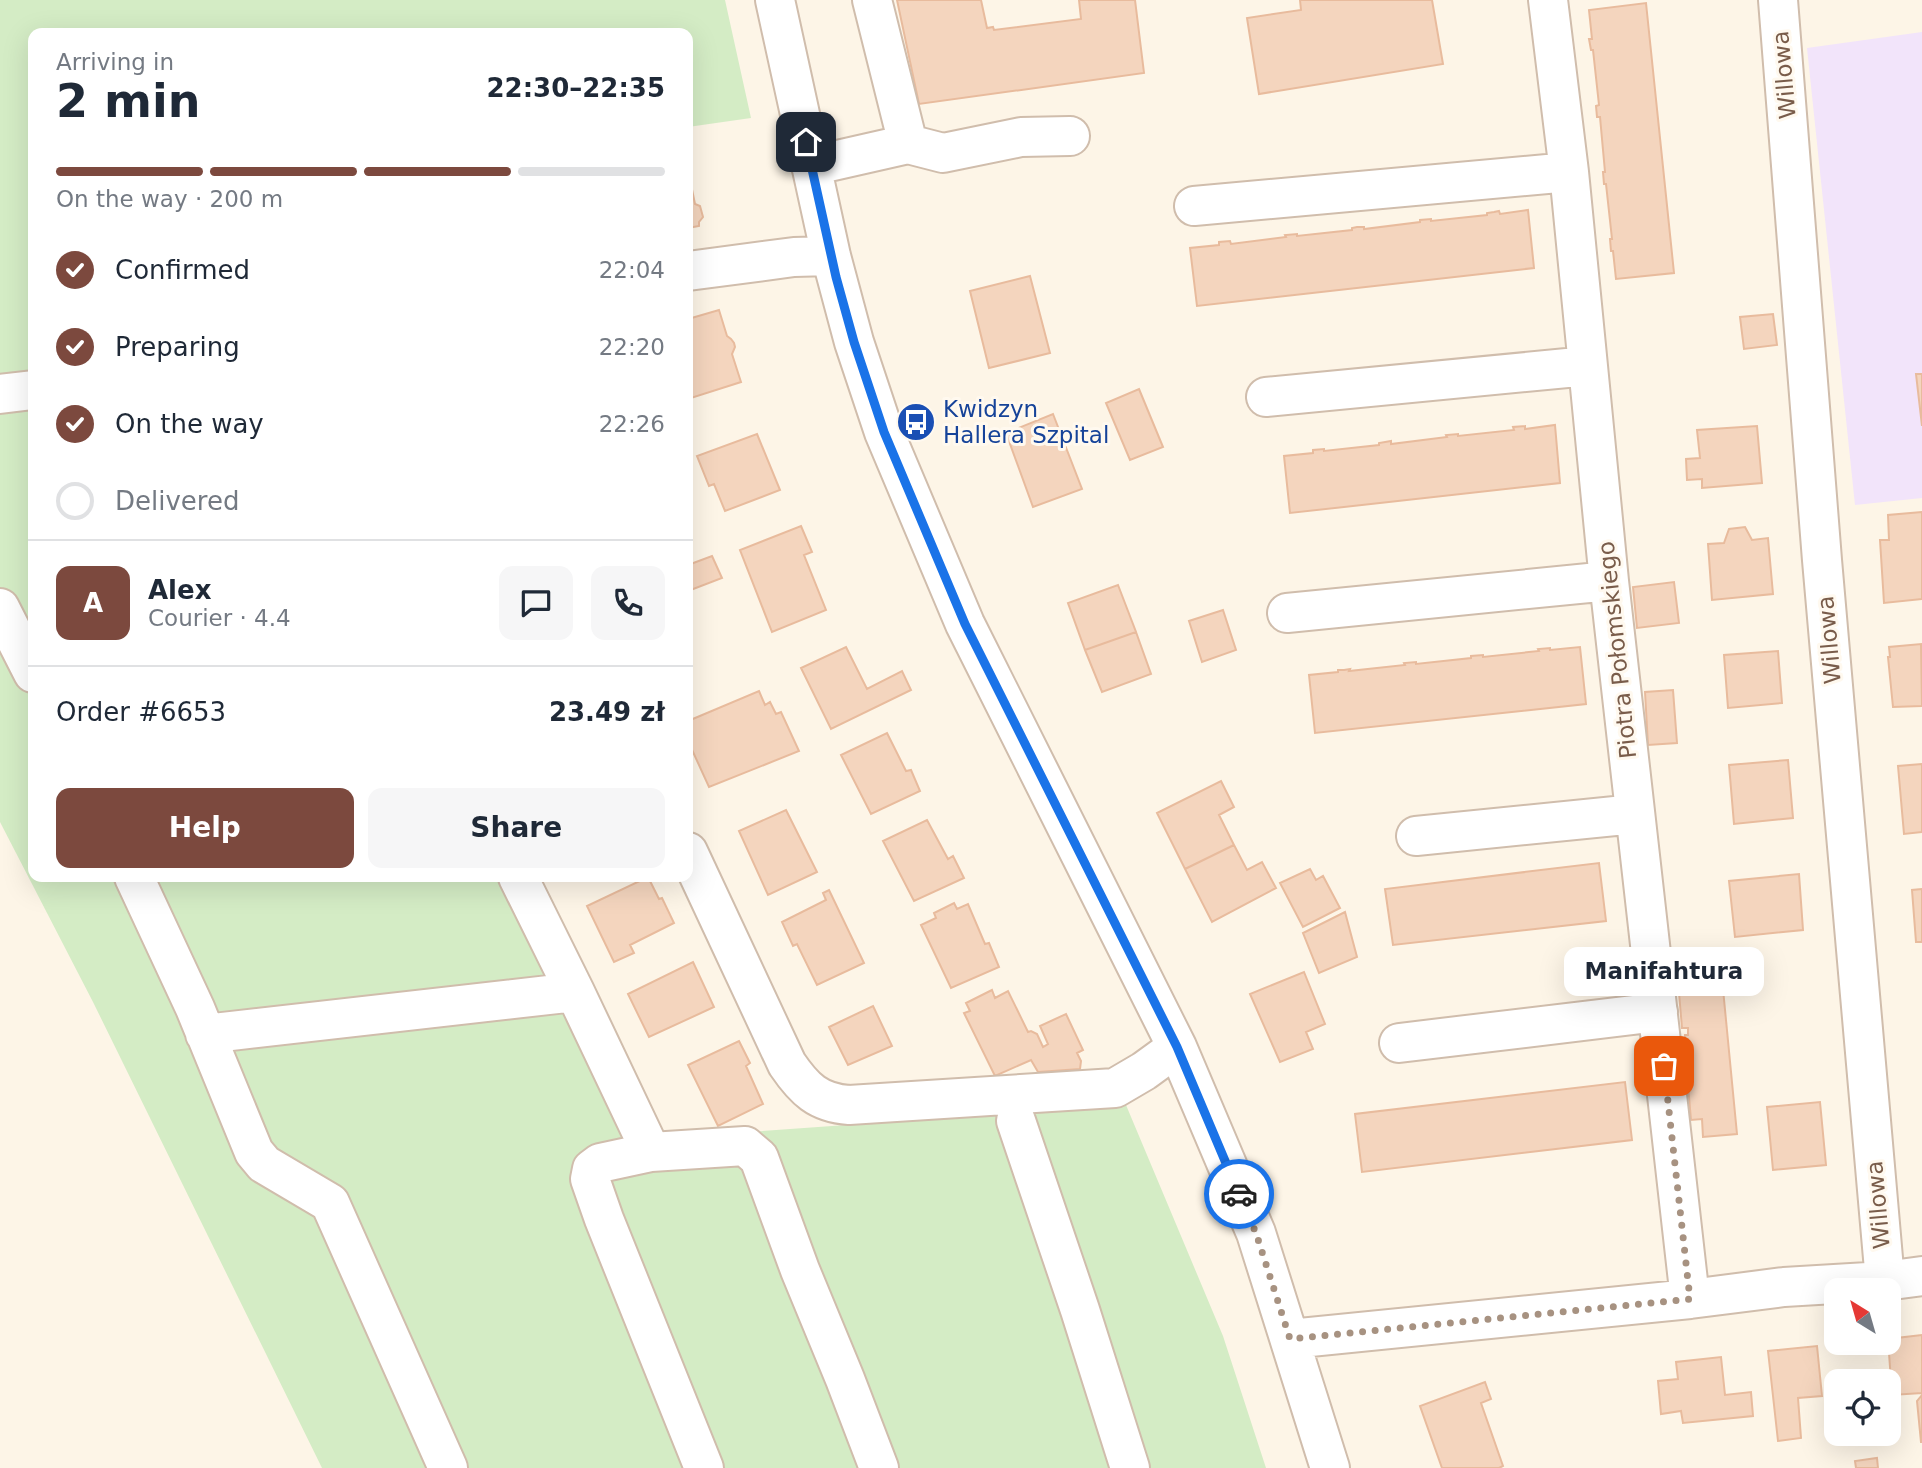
<!DOCTYPE html>
<html lang="en">
<head>
<meta charset="utf-8">
<style>
  body { margin:0; font-family:"DejaVu Sans",sans-serif; background:#f6f6f7; color:#1f2937; height:100vh; display:flex; flex-direction:column; font-size:26px; white-space:nowrap }
  * { box-sizing:border-box; margin:0 }
  p { font-size:23px; color:#747a83 }
  .icon { flex:none; width:38px; height:38px; fill:none; stroke:currentColor; stroke-width:2; stroke-linecap:round; stroke-linejoin:round }
  .map { position:relative; flex:1; overflow:hidden }
  .drawer { position:absolute; left:28px; top:28px; width:665px; height:854px; display:flex; flex-direction:column; background:#fff; border-radius:14px; box-shadow:0 7px 28px #0002 }
  .drawer>* { flex:none }
  .needle { width:46px; rotate:323deg }
  .tools { position:absolute; left:1824px; top:1278px; display:grid; gap:14px }
  .tools a { display:grid; place-items:center; width:77px; height:77px; border-radius:14px; background:#fff; box-shadow:0 7px 28px #0002; font-size:35px }
  .pin { position:absolute; display:grid; place-items:center; width:60px; height:60px; color:#fff; margin:-30px; border-radius:14px; box-shadow:0 4px 10px #0006 }
  .courier { position:absolute; display:grid; place-items:center; width:70px; height:70px; margin:-35px; border:5px solid #1a73e8; border-radius:50%; background:#fff; color:#222; box-shadow:0 2px 9px #0007 }
  .bubble { position:absolute; height:49px; border-radius:14px; background:#fff; box-shadow:0 7px 28px #0002; font-size:23px; font-weight:700; line-height:49px; text-align:center }
  .headline em { font-style:normal; font-weight:700 }
  .headline div { display:flex; flex-direction:column-reverse }
  .headline { display:flex; align-items:center; justify-content:space-between; height:119px; padding:0 28px }
  h1 { font-size:46px; font-weight:700; line-height:52px }
  .bar { display:grid; grid-template-columns:repeat(4,1fr); gap:10px 7px; align-content:center; height:84px; padding:0 28px }
  .bar i { height:9px; border-radius:5px; background:#e0e1e3 }
  .bar .current { background:#7c493e }
  .bar p { grid-column:span 4 }
  .line { display:flex; align-items:center; gap:18px; padding:0 28px; border-top:2px solid #e0e1e3 }
  .line div { flex:1 }
  .round { display:grid; place-items:center; flex:none; width:74px; height:74px; border-radius:14px; background:#f6f6f7 }
  ol { padding:0 28px; list-style:none }
  li { display:flex; align-items:center; gap:21px; height:77px }
  li p { margin-inline-start:auto }
  li .icon { padding:7px; border-radius:50%; background:#7c493e; color:#fff; stroke-width:4 }
  li:last-child { color:#747a83 }
  li i { width:38px; height:38px; border:4px solid #e0e1e3; border-radius:50% }
  .primary-button { display:flex; gap:14px; margin-top:auto; padding:14px 28px }
  .primary-button a { flex:1; height:80px; border-radius:14px; background:#7c493e; color:#fff; font-size:28px; font-weight:700; line-height:80px; text-align:center }
  .primary-button a+a { background:#f6f6f7; color:#1f2937 }
  .map>svg:first-child { display:block }
  .education { fill:#f2e4fa }
  .green { fill:#d4ecc5 }
  .building { fill:#f4d5be; stroke:#e8bb9d; stroke-width:2 }
  .lines { fill:none; stroke-linecap:round; stroke-linejoin:round }
  .minor-casing { stroke:#d0bdac; stroke-width:42 }
  .minor { stroke:#fff; stroke-width:38 }
  .done { stroke:#a79281; stroke-width:7; stroke-dasharray:0 12.6 }
  .route { stroke:#1a73e8; stroke-width:9 }
  .labels { text-anchor:middle; stroke-width:6; stroke-linejoin:round; paint-order:stroke }
  .street-label { font-size:23px; fill:#795c4a; stroke:#fff9ef }
  .transit-label { font-size:23px; fill:#164399; stroke:#fff9ef; text-anchor:start }
</style>
</head>
<body>
<div class="map">
<svg width="1922" height="1468" viewBox="0 0 1922 1468">
  <rect width="100%" height="100%" fill="#fdf5e7"/>
  <path class="education" d="M1922 32V498L1855 505 1807 48Z"/>
  <path class="green" d="M0 0H725L751 118 688 127V33H33V877H525L652 1139 1126 1105 1223 1336 1266 1468H322L93 1002 0 822Z"/>
  <path class="building" d="M897 0H981L987 28 993 27 994 30 1081 19 1079 0H1135L1144 73 919 104Z
    M1300 0H1432L1443 64 1259 94 1247 18 1301 10Z
    M1646 3 1674 273 1616 279 1613 251H1611L1610 239H1612L1606 184H1604L1603 172H1605L1600 117H1597L1596 106 1599 105 1593 50H1591L1589 39H1592L1589 10Z
    M688 170 695 204 700 206 703 217 699 222V226L688 228Z
    M1528 210 1534 268 1197 306 1190 248 1219 245V242L1230 241 1231 244 1286 237 1285 235 1297 234V236L1352 230V228L1357 227H1364V229L1420 222V220L1431 219V221L1487 215V213L1494 212 1499 211 1500 214Z
    M1030 276 1050 353 989 368 970 291Z
    M719 310 727 336 731 339 734 343 735 347 732 354 741 382 688 399V319Z
    M1773 314 1777 345 1744 349 1740 317Z
    M1916 374H1922V426Z
    M1139 389 1163 447 1130 460 1106 403Z
    M1053 414 1082 489 1033 507 1006 433Z
    M1555 425 1560 483 1290 513 1284 456 1313 453V450L1324 449V451L1379 445V443L1391 441V444L1447 437 1446 435 1458 434V436L1514 430 1513 427 1525 426V429Z
    M1757 426 1762 483 1702 488V479L1687 480 1686 459 1700 458 1697 430Z
    M757 434 780 490 725 511 714 484 709 486 697 456Z
    M1922 512V599L1884 603 1880 540H1889L1888 515Z
    M801 526 812 552 804 555 826 610 772 632 740 550Z
    M1745 527 1752 540 1768 538 1773 594 1712 600 1708 544 1724 543 1729 529Z
    M712 556 722 578 688 591V565Z
    M1674 582 1679 623 1637 628 1633 587Z
    M1118 585 1136 632 1085 650 1068 603Z
    M1223 610 1236 650 1202 662 1189 621Z
    M1136 632 1151 674 1102 692 1085 650Z
    M1921 644 1922 706 1893 707 1888 657H1890L1889 647Z
    M846 647 867 689 902 671 911 690 831 729 801 668Z
    M1580 647 1586 704 1315 733 1309 675 1338 672V670H1344L1350 669 1349 671 1405 665 1404 663 1416 662V664L1471 658V656L1483 655V657L1539 651 1538 649 1550 648V650Z
    M1778 651 1782 703 1728 708 1724 655Z
    M1673 690 1677 743 1648 745 1645 692Z
    M759 691 765 705 770 702 776 714 781 712 799 751 709 787 688 741V721Z
    M887 733 906 771 911 770 920 791 871 814 841 755Z
    M1788 760 1793 818 1734 824 1729 765Z
    M1922 764V832L1904 834 1898 766Z
    M1221 781 1234 807 1219 815 1234 845 1185 869 1157 813Z
    M786 810 817 872 768 895 739 831Z
    M927 820 948 859 953 856 964 878 914 901 883 841Z
    M1234 845 1247 870 1262 862 1276 888 1212 922 1185 869Z
    M1599 863 1606 921 1393 945 1385 889Z
    M1310 869 1316 880 1323 876 1340 908 1303 927 1280 883Z
    M1799 874 1803 930 1735 937 1729 881Z
    M648 877 659 899 662 898 674 923 630 945 634 953 614 962 587 906Z
    M1922 889V942H1916L1912 890Z
    M829 890 864 963 817 985 797 944 793 946 782 922 826 900 823 893Z
    M954 903 957 909 968 904 985 944 989 943 999 967 951 988 921 925 936 918 934 913Z
    M1345 912 1357 957 1319 973 1303 933Z
    M693 962 714 1007 649 1037 628 994Z
    M1304 972 1325 1024 1306 1032 1313 1049 1280 1062 1250 994Z
    M1723 989 1737 1134 1703 1137 1702 1119 1691 1120 1688 1085H1691V1078L1688 1079 1685 1035H1688V1028H1682L1679 993Z
    M992 990 995 998 1008 991 1028 1032 1031 1031 1037 1034 1043 1047 1048 1044 1040 1026 1066 1014 1083 1050 1077 1053 1081 1061 1080 1069 1038 1072 1031 1060 995 1076 964 1013 970 1011 966 1003Z
    M873 1006 892 1046 848 1065 829 1027Z
    M739 1041 750 1063 746 1066 763 1104 718 1126 688 1065Z
    M1625 1082 1632 1140 1362 1172 1355 1114Z
    M1820 1102 1826 1165 1773 1170 1767 1107Z
    M1922 1335V1393L1892 1395 1888 1339Z
    M1817 1346 1822 1396 1798 1398 1801 1438 1778 1441 1768 1351Z
    M1721 1357 1725 1395 1751 1392 1753 1416 1683 1423 1681 1411 1661 1414 1658 1381 1678 1379 1676 1362Z
    M1485 1382 1491 1399 1481 1403 1503 1466 1499 1468H1442L1420 1406Z
    M1922 1395V1442H1921L1917 1401Z
    M1877 1458 1878 1468H1856L1855 1461Z"/>
  <g class="lines">
    <defs>
      <path id="minor" d="M775 0 831 256 854 342 884 432 965 624 1177 1047 1256 1233 1330 1468
        M872 0 908 144
        M1548 0 1569 172 1609 581 1690 1299
        M1778 0 1822 560 1885 1281
        M811 166 908 144 943 153 1021 137 1070 136
        M1194 206 1569 172
        M688 271 794 257 831 256
        M0 394 33 390
        M1266 397 1588 366
        M0 608 33 673
        M1287 613 1609 581
        M1416 836 1635 814
        M688 852 787 1064C804 1089 818 1103 849 1105L1115 1088 1144 1071 1177 1047
        M134 877 195 1008 254 1152 264 1164 330 1203 448 1468
        M518 877 575 992 651 1152 745 1146 759 1158 800 1270 845 1379 879 1468
        M205 1034 575 992
        M1399 1043 1658 1012
        M1016 1121 1080 1310 1130 1468
        M651 1152 600 1163 592 1169 590 1179 604 1219 704 1468
        M1290 1339 1690 1299 1784 1287 1885 1281 1922 1276"/>
    </defs>
    <use href="#minor" class="minor-casing"/>
    <use href="#minor" class="minor"/>
  </g>
  <g class="lines">
    <path class="done" d="M1239 1194 1256 1233 1290 1339 1690 1299 1664 1066"/>
    <path class="route" d="M806 142 836 277 854 342 884 432 965 624 1177 1047 1239 1194"/>
  </g>
  <defs>
    <symbol id="bus-disc" viewBox="-11 -11 22 22"><circle r="9.5" fill="#1a4fb4" stroke="#fff9ef"/><path d="M-5-6H5V4H4V6H2V4H-2V6H-4V4H-5ZM-3.5-4V0h7V-4ZM-3.5 1.2v1.5H-2V1.2ZM2 1.2v1.5H3.5V1.2Z" fill="#fff"/></symbol>
  </defs>
  <g fill-rule="evenodd">
    <use href="#bus-disc" x="894" y="400" width="44" height="44"/>
  </g>
  <g class="labels">
    <g class="street-label">
      <text transform="translate(1784 75) rotate(-95)" y="8">Willowa</text>
      <text transform="translate(1829 640) rotate(-95)" y="8">Willowa</text>
      <text transform="translate(1617 650) rotate(-96)" y="8">Piotra Połomskiego</text>
      <text transform="translate(1878 1205) rotate(-95)" y="8">Willowa</text>
    </g>
    <g class="transit-label">
      <text x="943" y="417">Kwidzyn<tspan x="943" dy="26">Hallera Szpital</tspan></text>
    </g>
  </g>
</svg>
<div class="tools">
<a><svg class="needle" viewBox="-14 -14 28 28"><path d="M0-13l5 13h-10z" fill="#e53935"/><path d="M0 13l5-13h-10z" fill="#747a83"/></svg></a>
<a><svg class="icon" aria-label="locate" viewBox="0 0 24 24"><circle cx="12" cy="12" r="6"/><path d="M12 2v4M12 18v4M2 12h4M18 12h4"/></svg></a>
</div>
<div class="pin" style="left:1664px;top:1066px;background:#ea580c"><svg class="icon" aria-label="bag" viewBox="0 0 24 24"><path d="M5 8h14l-1 12H6zM9 8a3 3 0 0 1 6 0"/></svg></div>
<div class="pin" style="left:806px;top:142px;background:#1f2937"><svg class="icon" aria-label="home" viewBox="0 0 24 24"><path d="M3 11l9-7 9 7M6 9v11h12V9"/></svg></div>
<div class="courier" style="left:1239px;top:1194px"><svg class="icon" aria-label="car" viewBox="0 0 24 24"><path d="M5 17H2v-5l4-1 3-4h7l3 4 3 1v5h-3M9 17h6M6 11h13"/><circle cx="7" cy="17" r="2"/><circle cx="17" cy="17" r="2"/></svg></div>
<div class="bubble" style="left:1564px;top:947px;width:200px">Manifahtura</div>
<section class="drawer">
<div class="headline"><div><h1>2 min</h1><p>Arriving in</p></div><em>22:30–22:35</em></div>
<div class="bar"><i class="current"></i><i class="current"></i><i class="current"></i><i></i><p>On the way · 200 m</p></div>
<ol>
<li><svg class="icon" aria-label="check" viewBox="0 0 24 24"><path d="M5 12l5 5 9-10"/></svg>Confirmed<p>22:04</p></li>
<li><svg class="icon" aria-label="check" viewBox="0 0 24 24"><path d="M5 12l5 5 9-10"/></svg>Preparing<p>22:20</p></li>
<li><svg class="icon" aria-label="check" viewBox="0 0 24 24"><path d="M5 12l5 5 9-10"/></svg>On the way<p>22:26</p></li>
<li><i></i>Delivered</li>
</ol>
<div class="line" style="height:126px"><b class="round" style="background:#7c493e;color:#fff">A</b><div><b>Alex</b><p>Courier · 4.4</p></div><a class="round"><svg class="icon" aria-label="chat" viewBox="0 0 24 24"><path d="M4 5h16v11H9l-5 4z"/></svg></a><a class="round"><svg class="icon" aria-label="phone" viewBox="0 0 24 24"><path d="M5 4h4l2 5-3 2q2 4 5 5l2-3 5 2v4C11 20 4 13 5 4z"/></svg></a></div>
<div class="line" style="height:91px"><div>Order #6653</div><b>23.49 zł</b></div>
<div class="primary-button"><a>Help</a><a>Share</a></div>
</section>
</div>
</body>
</html>
